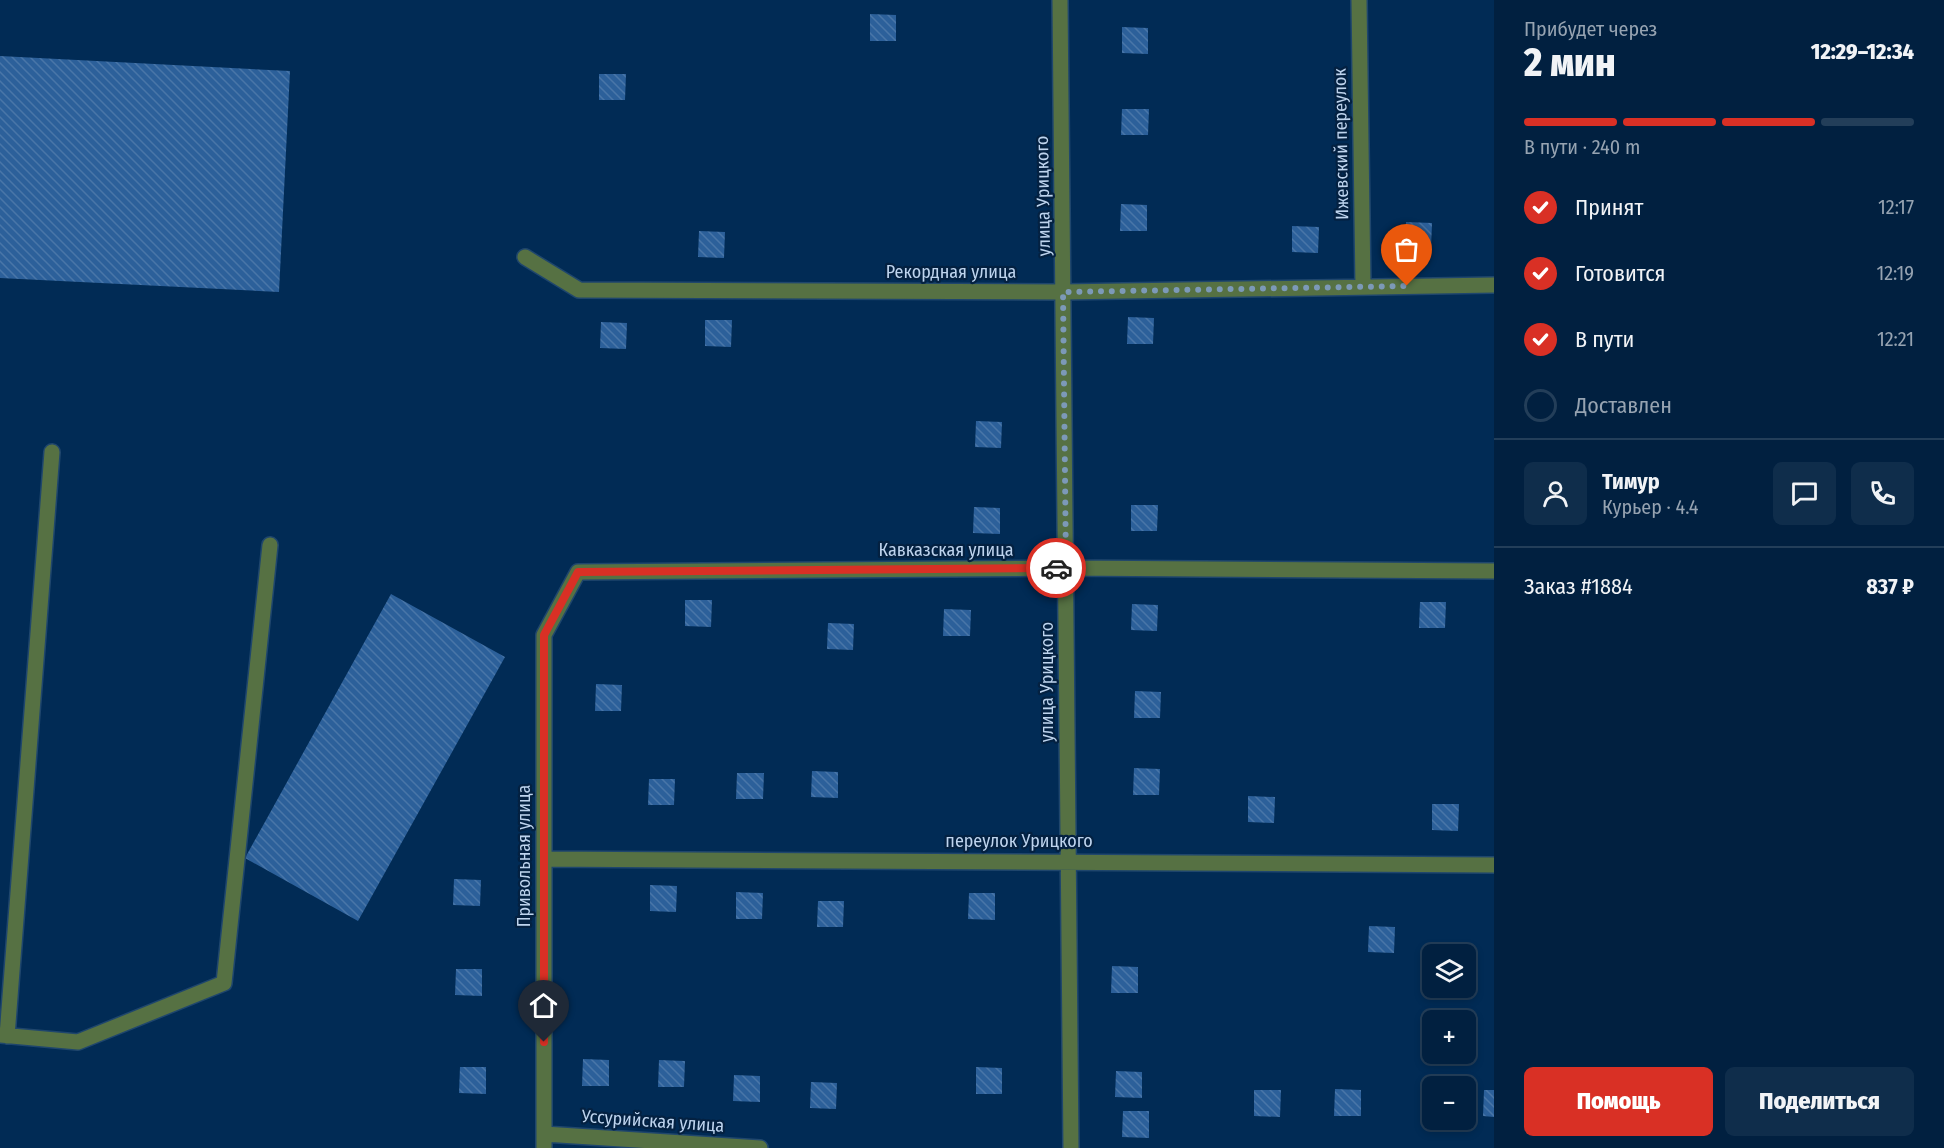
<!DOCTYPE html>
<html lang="ru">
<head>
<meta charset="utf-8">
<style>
  body { margin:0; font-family:"Fira Sans Condensed",sans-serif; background:#0f2d4b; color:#f1f3f6; height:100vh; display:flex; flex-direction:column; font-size:22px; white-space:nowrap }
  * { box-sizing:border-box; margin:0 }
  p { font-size:20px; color:#96a3b1 }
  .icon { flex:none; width:33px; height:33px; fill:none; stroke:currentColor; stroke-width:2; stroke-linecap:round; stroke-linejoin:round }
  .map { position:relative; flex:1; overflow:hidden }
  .side { display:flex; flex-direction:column; background:#012040; width:450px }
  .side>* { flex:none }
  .fabs { position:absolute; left:1422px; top:944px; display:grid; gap:12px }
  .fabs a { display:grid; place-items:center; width:54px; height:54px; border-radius:9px; background:#012040; box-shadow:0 3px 9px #0003,0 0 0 2px #233e59; font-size:30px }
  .pin { position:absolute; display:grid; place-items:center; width:51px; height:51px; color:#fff; margin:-62px -26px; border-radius:50% 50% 50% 0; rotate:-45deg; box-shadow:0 0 6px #0007 }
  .pin .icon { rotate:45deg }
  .courier { position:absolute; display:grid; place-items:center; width:60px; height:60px; margin:-30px; border:4px solid #d93025; border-radius:50%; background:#fff; color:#222; box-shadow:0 2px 8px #0007 }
  .overview em { font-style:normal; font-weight:800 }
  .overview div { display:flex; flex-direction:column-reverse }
  .overview { display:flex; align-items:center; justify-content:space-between; height:102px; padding:0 30px }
  h1 { font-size:39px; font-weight:800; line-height:45px }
  .bar { display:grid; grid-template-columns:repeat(4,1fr); gap:9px 6px; align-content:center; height:72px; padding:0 30px }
  .bar i { height:8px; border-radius:4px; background:#233e59 }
  .bar .active { background:#d93025 }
  .bar p { grid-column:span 4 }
  .line { display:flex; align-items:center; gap:15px; padding:0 30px; border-top:2px solid #233e59 }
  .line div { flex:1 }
  .round { display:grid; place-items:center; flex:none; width:63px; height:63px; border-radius:9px; background:#0f2d4b }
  ol { padding:0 30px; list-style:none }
  li { display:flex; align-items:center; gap:18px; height:66px }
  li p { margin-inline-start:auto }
  li .icon { padding:6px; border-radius:50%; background:#d93025; color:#fff; stroke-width:4 }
  li:last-child { color:#96a3b1 }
  li i { width:33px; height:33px; border:3px solid #233e59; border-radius:50% }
  .cta { display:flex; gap:12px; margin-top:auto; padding:12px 30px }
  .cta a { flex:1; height:69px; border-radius:9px; background:#d93025; color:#fff; font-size:24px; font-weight:800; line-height:69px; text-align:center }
  .cta a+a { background:#0f2d4b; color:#f1f3f6 }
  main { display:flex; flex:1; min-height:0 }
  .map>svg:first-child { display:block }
  .building { fill:url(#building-back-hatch) }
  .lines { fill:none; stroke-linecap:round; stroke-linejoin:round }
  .minor-casing { stroke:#1f466d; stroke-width:18 }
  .minor { stroke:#567143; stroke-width:15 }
  .done { stroke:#7c99b8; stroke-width:6; stroke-dasharray:0 10.8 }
  .route { stroke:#d93025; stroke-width:8 }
  .labels { text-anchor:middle; stroke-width:4.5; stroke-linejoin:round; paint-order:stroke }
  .street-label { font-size:18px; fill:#bed4ee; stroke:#042141 }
</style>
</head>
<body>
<main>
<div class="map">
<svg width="1494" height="1148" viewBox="0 0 1494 1148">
  <defs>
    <pattern id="building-back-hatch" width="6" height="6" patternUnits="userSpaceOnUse" patternTransform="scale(1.5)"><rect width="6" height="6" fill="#2c609a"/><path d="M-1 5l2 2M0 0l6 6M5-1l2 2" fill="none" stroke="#4976a8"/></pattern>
  </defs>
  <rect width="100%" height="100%" fill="#012b55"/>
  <path class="building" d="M870 14 896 15V41H870Z
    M1122 27 1148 28V54L1122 53Z
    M0 56 290 71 279 292 0 278Z
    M599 74H626L625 100H599Z
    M1122 109H1149L1148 135H1121Z
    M1121 204 1147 205V231H1120Z
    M1406 222 1432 223 1431 249 1405 248Z
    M1292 226 1319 227 1318 253 1292 252Z
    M699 231 725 232 724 258 698 257Z
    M1128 317 1154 318 1153 344H1127Z
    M705 320H732L731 347 705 346Z
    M601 322 627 323 626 349 600 348Z
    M976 421 1002 422 1001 448 975 447Z
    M1131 505H1158L1157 531H1131Z
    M974 507 1000 508V534L973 533Z
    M391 594 505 657 358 921 245 858Z
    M685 600H712L711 627 685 626Z
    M1420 602H1446L1445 628H1419Z
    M1132 604 1158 605 1157 631 1131 630Z
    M944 609 971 610 970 636H943Z
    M828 623 854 624 853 650 827 649Z
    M596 684 622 685 621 711H595Z
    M1135 691 1161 692 1160 718H1134Z
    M1134 768 1160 769 1159 795H1133Z
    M812 771 838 772V798L811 797Z
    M737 773H764L763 799H736Z
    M649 779H675L674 805H648Z
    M1248 796 1275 797 1274 823 1248 822Z
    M1432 804H1459L1458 831 1432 830Z
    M454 879 481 880 480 906 453 905Z
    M650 885 677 886 676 912 650 911Z
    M736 892 763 893 762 919H736Z
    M969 893H995V920L968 919Z
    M818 901H844L843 927H817Z
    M1369 926 1395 927 1394 953 1368 952Z
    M1112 966 1138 967V993H1111Z
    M456 969H482V996L455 995Z
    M583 1059 609 1060V1086H582Z
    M659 1060 685 1061 684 1087H658Z
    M460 1067H486V1094L459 1093Z
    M976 1067 1002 1068V1094H976Z
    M1116 1071 1142 1072V1098L1115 1097Z
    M734 1075 760 1076V1102L733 1101Z
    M811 1082 837 1083 836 1109 810 1108Z
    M1335 1089 1361 1090V1116H1334Z
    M1254 1090H1281L1280 1117 1254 1116Z
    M1484 1090H1494V1117L1483 1116Z
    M1123 1111H1149V1138L1122 1137Z"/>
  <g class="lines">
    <defs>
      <path id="minor" d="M1060 0 1071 1148
        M1359 0 1363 287
        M525 257 579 290 1063 292 1494 285
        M544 859 1494 865
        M0 1035 78 1042 224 983 270 545
        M7 1036 52 452
        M544 1134 760 1148
        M544 1148V635L578 572 1066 568 1494 571"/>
    </defs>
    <use href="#minor" class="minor-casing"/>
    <use href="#minor" class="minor"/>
  </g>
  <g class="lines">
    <path class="done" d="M1056 568H1066L1063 292 1407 286"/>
    <path class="route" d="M544 1042V635L578 572 1056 568"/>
  </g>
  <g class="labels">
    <g class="street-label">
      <text transform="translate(1341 144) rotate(-91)" y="6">Ижевский переулок</text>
      <text transform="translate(1043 196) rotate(-91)" y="6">улица Урицкого</text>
      <text x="951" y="278">Рекордная улица</text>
      <text x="946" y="556">Кавказская улица</text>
      <text transform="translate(1047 682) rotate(-90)" y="6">улица Урицкого</text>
      <text x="1019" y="847">переулок Урицкого</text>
      <text transform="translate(524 856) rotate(-90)" y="6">Привольная улица</text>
      <text transform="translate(653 1121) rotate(4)" y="6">Уссурийская улица</text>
    </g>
  </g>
</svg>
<div class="fabs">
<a><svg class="icon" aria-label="layers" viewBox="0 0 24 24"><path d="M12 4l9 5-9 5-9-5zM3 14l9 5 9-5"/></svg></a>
<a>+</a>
<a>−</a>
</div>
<div class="pin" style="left:1407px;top:286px;background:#ea580c"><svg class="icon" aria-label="bag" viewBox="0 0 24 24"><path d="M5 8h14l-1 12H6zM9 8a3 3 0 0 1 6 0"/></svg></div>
<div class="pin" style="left:544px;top:1042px;background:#1f2937"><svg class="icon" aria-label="home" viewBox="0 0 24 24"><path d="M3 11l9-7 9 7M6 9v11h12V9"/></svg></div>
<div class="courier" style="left:1056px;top:568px"><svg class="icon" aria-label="car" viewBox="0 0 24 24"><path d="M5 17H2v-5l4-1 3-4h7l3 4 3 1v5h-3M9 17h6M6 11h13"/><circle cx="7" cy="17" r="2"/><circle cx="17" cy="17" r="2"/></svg></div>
</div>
<section class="side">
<div class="overview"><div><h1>2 мин</h1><p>Прибудет через</p></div><em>12:29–12:34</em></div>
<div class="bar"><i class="active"></i><i class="active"></i><i class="active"></i><i></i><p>В пути · 240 m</p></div>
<ol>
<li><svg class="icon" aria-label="check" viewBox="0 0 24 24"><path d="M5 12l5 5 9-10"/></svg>Принят<p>12:17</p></li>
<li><svg class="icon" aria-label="check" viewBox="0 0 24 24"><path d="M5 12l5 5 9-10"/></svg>Готовится<p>12:19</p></li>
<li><svg class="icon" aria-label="check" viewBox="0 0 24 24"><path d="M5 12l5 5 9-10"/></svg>В пути<p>12:21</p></li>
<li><i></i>Доставлен</li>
</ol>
<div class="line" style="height:108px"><a class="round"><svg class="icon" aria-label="person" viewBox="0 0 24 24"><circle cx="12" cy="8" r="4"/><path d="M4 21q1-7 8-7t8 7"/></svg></a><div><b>Тимур</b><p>Курьер · 4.4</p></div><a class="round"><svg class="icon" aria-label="chat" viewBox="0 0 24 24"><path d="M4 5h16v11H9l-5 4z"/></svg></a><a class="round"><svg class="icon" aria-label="phone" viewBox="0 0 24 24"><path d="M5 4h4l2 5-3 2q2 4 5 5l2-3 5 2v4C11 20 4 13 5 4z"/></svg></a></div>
<div class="line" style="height:78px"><div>Заказ #1884</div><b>837 ₽</b></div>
<div class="cta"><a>Помощь</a><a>Поделиться</a></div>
</section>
</main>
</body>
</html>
